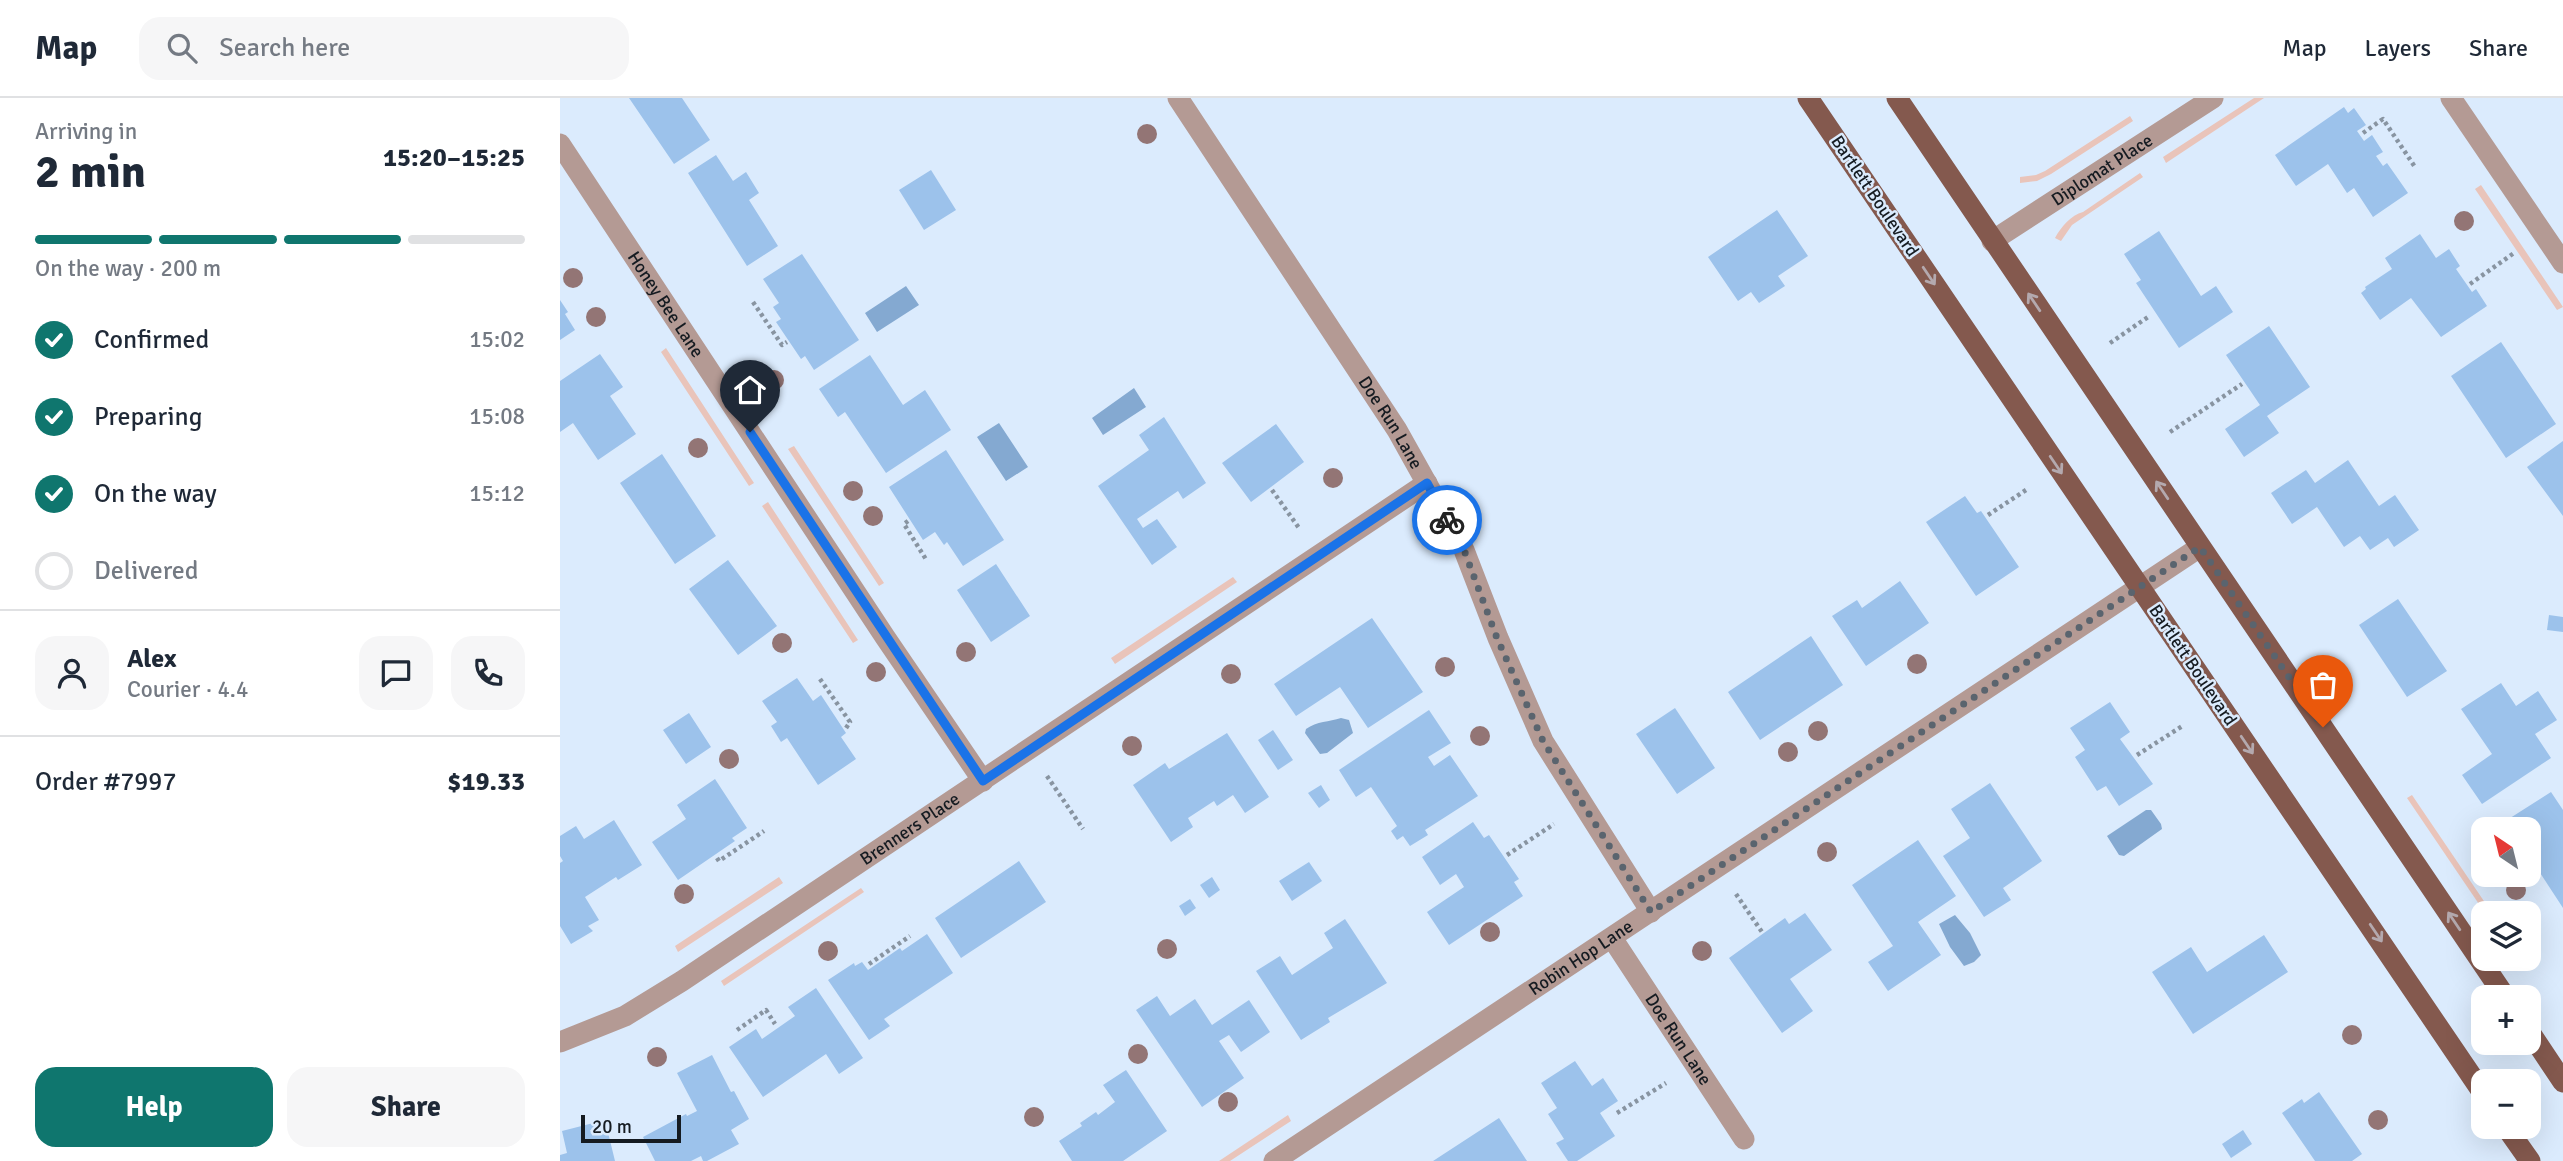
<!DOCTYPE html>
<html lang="en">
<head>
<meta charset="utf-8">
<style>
  body { margin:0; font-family:Signika,sans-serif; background:#f6f6f7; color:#1f2937; height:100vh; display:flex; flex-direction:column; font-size:26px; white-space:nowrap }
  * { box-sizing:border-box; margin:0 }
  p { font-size:23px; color:#747a83 }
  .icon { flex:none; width:38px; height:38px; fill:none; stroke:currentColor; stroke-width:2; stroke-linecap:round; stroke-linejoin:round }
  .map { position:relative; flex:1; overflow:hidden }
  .side { display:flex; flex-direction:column; background:#fff; width:560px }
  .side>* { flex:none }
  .needle { width:46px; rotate:325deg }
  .buttons { position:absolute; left:1911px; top:719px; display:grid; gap:14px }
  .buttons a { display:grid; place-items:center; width:70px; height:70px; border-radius:14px; background:#fff; box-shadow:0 7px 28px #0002; font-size:35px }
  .scale { position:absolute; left:21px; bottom:18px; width:100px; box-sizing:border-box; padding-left:7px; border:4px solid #151b21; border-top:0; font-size:19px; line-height:24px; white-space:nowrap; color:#151b21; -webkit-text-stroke:5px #dbebfd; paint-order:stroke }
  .pin { position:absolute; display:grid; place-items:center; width:60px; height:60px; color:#fff; margin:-72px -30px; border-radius:50% 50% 50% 0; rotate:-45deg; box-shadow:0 0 7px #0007 }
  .pin .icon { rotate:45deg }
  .courier { position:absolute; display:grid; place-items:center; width:70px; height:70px; margin:-35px; border:5px solid #1a73e8; border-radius:50%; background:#fff; color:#222; box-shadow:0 2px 9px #0007 }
  .head em { font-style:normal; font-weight:700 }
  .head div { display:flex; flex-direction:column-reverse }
  .head { display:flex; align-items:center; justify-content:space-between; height:119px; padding:0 35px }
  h1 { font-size:46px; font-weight:700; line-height:52px }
  .bar { display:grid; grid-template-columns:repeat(4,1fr); gap:10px 7px; align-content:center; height:84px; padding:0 35px }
  .bar i { height:9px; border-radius:5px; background:#e0e1e3 }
  .bar .selected { background:#0f766e }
  .bar p { grid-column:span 4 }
  .line { display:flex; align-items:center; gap:18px; padding:0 35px; border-top:2px solid #e0e1e3 }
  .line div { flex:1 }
  .round { display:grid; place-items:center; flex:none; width:74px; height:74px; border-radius:21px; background:#f6f6f7 }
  ol { padding:0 35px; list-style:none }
  li { display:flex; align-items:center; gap:21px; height:77px }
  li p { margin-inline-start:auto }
  li .icon { padding:7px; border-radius:50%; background:#0f766e; color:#fff; stroke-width:4 }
  li:last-child { color:#747a83 }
  li i { width:38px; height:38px; border:4px solid #e0e1e3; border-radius:50% }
  .action { display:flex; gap:14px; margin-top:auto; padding:14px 35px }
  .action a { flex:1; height:80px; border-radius:21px; background:#0f766e; color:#fff; font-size:28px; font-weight:700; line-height:80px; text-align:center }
  .action a+a { background:#f6f6f7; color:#1f2937 }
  header { display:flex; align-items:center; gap:42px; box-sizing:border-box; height:98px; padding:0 35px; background:#fff; border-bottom:2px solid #e0e1e3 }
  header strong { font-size:33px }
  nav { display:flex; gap:38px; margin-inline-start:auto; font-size:24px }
  .search { width:490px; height:63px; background:#f6f6f7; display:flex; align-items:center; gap:18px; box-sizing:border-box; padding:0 24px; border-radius:21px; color:#747a83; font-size:26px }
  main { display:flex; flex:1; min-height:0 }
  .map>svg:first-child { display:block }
  .green { fill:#e9c4ba }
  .water { fill:#84a9d1 }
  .building { fill:#9cc2eb }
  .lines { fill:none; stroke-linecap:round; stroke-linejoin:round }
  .path { stroke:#8894a1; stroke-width:4.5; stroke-dasharray:3.5 3.5; stroke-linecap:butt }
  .minor { stroke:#b49a94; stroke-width:21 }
  .major { stroke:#84594e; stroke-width:21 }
  .tree { fill:#937575 }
  .oneway { stroke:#b4a9ae }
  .done { stroke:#5a646e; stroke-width:7; stroke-dasharray:0 12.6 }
  .route { stroke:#1a73e8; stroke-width:9 }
  .labels { text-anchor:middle; stroke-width:5; stroke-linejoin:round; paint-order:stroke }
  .street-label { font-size:18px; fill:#151b21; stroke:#dbebfd }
</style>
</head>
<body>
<header>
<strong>Map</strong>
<div class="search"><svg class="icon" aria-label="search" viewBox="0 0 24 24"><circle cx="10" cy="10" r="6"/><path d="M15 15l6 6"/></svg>Search here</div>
<nav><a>Map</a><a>Layers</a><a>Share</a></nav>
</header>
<main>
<section class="side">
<div class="head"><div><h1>2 min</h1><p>Arriving in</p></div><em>15:20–15:25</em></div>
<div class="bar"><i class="selected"></i><i class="selected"></i><i class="selected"></i><i></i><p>On the way · 200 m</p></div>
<ol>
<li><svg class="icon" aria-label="check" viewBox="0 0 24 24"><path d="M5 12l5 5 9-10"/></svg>Confirmed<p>15:02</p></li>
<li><svg class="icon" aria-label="check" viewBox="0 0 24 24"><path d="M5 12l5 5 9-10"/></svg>Preparing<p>15:08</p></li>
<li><svg class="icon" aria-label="check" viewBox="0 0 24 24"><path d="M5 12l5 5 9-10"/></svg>On the way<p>15:12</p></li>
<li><i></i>Delivered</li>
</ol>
<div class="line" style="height:126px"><a class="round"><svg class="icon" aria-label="person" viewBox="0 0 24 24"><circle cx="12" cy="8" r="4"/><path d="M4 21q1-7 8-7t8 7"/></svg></a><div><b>Alex</b><p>Courier · 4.4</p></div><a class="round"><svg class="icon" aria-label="chat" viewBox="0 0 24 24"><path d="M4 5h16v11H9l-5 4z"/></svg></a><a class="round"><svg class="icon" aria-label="phone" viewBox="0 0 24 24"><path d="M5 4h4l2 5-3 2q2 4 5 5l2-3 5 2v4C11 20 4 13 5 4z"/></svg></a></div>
<div class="line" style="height:91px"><div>Order #7997</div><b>$19.33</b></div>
<div class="action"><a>Help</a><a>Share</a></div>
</section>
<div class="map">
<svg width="2003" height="1063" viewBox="0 0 2003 1063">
  <rect width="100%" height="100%" fill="#dbebfd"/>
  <path class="green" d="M1694 0H1704L1606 65 1603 59Z
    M1570 18 1573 23 1491 76 1477 83 1460 85V79L1476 77 1485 73Z
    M1580 75 1583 79 1512 127 1501 143 1495 140C1501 129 1511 117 1523 114Z
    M1921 87 2003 209 1997 212 1915 91Z
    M106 250 194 385 189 388 101 254Z
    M234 348 324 485 319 488 228 351Z
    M208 404 298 542 293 545 202 408Z
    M673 479 677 484 555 566 551 560Z
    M1852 697 1932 815H1925L1847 700Z
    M219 779 223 785 118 854 115 848Z
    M301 790 304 794 164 888 161 883Z
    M728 1017 731 1023 670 1063H659Z"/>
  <path class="water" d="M346 188 359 207 317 234 305 215Z
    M574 290 586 309 543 337 532 320Z
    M439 325 468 369 446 383 417 339Z
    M781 620 789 622 793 635 767 655 760 656 745 635 746 631C757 623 769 624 781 620Z
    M1586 712H1591L1601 726 1602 731 1564 758 1559 757 1547 738Z
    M1395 817 1410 835 1421 857 1414 864 1404 868 1390 849 1379 826Z"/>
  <path class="building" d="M69 0H122L150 42 114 66Z
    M1784 9 1788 15 1794 10 1806 27 1797 33 1804 43 1812 37 1823 54 1816 58 1823 68 1827 65 1848 95 1813 119 1794 90 1787 95 1768 66 1736 88 1715 57Z
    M156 57 173 83 186 74 199 95 189 102 218 148 187 168 128 75Z
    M371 72 396 112 364 132 339 92Z
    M1217 112 1248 158 1218 178 1225 188 1199 205 1191 194 1178 203 1148 159Z
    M1599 133 1641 198 1656 188 1673 214 1619 250 1576 185 1581 182 1564 156Z
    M1860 136 1876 160 1889 151 1900 168 1896 171 1912 194 1916 191 1927 208 1881 239 1851 200 1820 222 1801 195 1806 191 1805 189 1832 171 1825 160Z
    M242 156 299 242 254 272 245 258 241 261 216 224 221 221 213 209 219 205 203 181Z
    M0 202 8 214 5 216 15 232 0 242Z
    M1709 228 1750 289 1707 318 1719 335 1684 359 1665 331 1700 307 1666 257Z
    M1941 244 1996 326 1946 360 1891 278Z
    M40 256 63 289 50 298 76 336 38 362 13 325 0 334V283Z
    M310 257 343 307 365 292 391 332 326 375 285 314 278 319 259 291Z
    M604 319 646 385 623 401 618 393 577 421 583 430 597 421 617 449 592 467 538 388 589 352 579 337Z
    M716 326 744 364 691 404 662 365Z
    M2003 343V418L1967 369Z
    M386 352 444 442 403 468 387 444 384 447 375 434 363 442 329 389Z
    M102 356 156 438 115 466 60 385Z
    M1788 362 1819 408 1835 397 1859 432 1834 449 1828 440 1810 452 1800 438 1784 449 1757 409 1732 426 1711 395 1746 372 1755 385Z
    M1405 398 1417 415 1421 413 1459 469 1416 498 1366 424Z
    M168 462 217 528 178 557 129 491Z
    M436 466 470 518 431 544 397 492Z
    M1340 483 1369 525 1306 568 1272 518 1297 502 1302 510Z
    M1838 501 1887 573 1847 599 1799 527Z
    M1989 517 2003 519V534L1987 532Z
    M812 520 863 594 808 630 780 589 736 618 714 586Z
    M1251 538 1283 587 1200 642 1168 594Z
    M237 580 253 603 261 597 286 635 281 639 296 661 258 687 227 640 221 644 211 628 217 624 202 603Z
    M1941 585 1956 608 1978 593 1997 622 1975 636 1991 660 1922 706 1902 677 1932 656 1901 611Z
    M1550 604 1570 634 1560 641 1593 686 1559 708 1546 688 1537 693 1515 659 1525 652 1510 630Z
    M1115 610 1155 670 1117 696 1076 636Z
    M869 612 891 645 868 659 874 668 890 657 918 698 865 732 868 737 850 748 843 738 837 742 831 733 837 728 811 689 796 699 779 672Z
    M129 615 151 649 126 666 103 632Z
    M713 632 733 662 718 672 698 642Z
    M667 635 709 699 685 715 673 697 657 708 654 703 628 720 633 729 611 744 573 687 605 665 609 671Z
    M155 681 187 730 172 740 175 743 118 782 92 744 126 721 117 707Z
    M1430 685 1482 763 1443 790 1451 802 1424 819 1383 758 1410 740 1391 711Z
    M761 687 770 702 759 710 748 695Z
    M1991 694 2003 712V810L1971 761 1969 762V732H1938L1936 729Z
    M54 722 82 767 58 782 56 779 25 799 39 822 28 828 33 833 11 846 0 828V765L3 763 0 758V738L16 728 24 741Z
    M913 724 924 740 929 737 959 781 954 784 963 798 889 847 867 814 904 789 896 776 880 787 862 759Z
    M1358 742 1396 798 1358 824 1381 857 1328 893 1308 864 1333 848 1292 787Z
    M459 763 486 804 401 860 375 820Z
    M749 764 762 783 732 803 719 783Z
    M652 779 660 792 649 800 640 787Z
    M630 801 636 810 625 818 619 808Z
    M1245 815 1272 852 1230 881 1253 913 1222 935 1169 860 1225 820 1229 826Z
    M785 821 827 885 768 920 770 924 741 942 696 873 720 858 732 877 773 850 764 835Z
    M367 836 393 875 324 921 330 928 309 942 268 882 294 865 295 868 302 864 308 872 340 850 342 853Z
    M1704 837 1728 874 1633 936 1592 874 1631 849 1647 874Z
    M256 890 303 960 279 976 266 956 203 999 169 949 196 931 202 941 235 918 228 909Z
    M597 898 610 918 635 901 652 927 689 902 710 934 681 954 669 937 659 943 684 980 642 1009 576 912Z
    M152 957 171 994 174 993 189 1021 171 1032 179 1046 147 1063H143L141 1058 131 1063H95L83 1039 126 1016 127 1018 137 1013 117 975Z
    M1015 963 1032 988 1043 980 1058 1003 1040 1015 1055 1038 1017 1063H1008L996 1045 1004 1041 988 1016 997 1010 981 985Z
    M566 972 607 1033 563 1063H512L499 1043 522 1028 520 1025 536 1014 538 1017 555 1004 543 987Z
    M1759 994 1802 1056 1792 1063H1755L1722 1015 1742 1001 1744 1005Z
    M939 1020 967 1063H873Z
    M45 1022 55 1063H0V1057L7 1055 2 1033Z
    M1683 1032 1692 1046 1671 1060 1662 1046Z"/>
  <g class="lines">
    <path class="path" d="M1803 35 1823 21 1855 69
      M1910 186 1954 155
      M193 204 222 247 227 244
      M1550 245 1588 219
      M1610 334 1682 286
      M712 392 739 430
      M1428 417 1466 392
      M348 423 344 426 367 463
      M260 581 290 624 286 630
      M1577 657 1624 627
      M487 678 523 731
      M947 757 994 726
      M157 760 159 763 204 733
      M1176 796 1202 834
      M309 866 350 838
      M177 932 206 912 215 926
      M1057 1015 1106 985"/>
    <g class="minor">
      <path id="s1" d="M618 0 837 332 904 452 938 540 983 643 1091 814"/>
      <path d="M1891 0 2003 165"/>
      <path id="s2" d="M0 46 325 539 423 683"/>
      <path id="s3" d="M1432 143 1653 0"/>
      <path id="s4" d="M1052 840 1184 1041"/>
      <path id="s5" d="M0 944 65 918 122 883 867 385"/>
      <path id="s6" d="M714 1063 1640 449"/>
    </g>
    <path class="major" d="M1248 0 1923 995
      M1337 0 1946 900
      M1969 933 2003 984
      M1946 1029 1970 1063"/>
  </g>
  <g class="tree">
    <circle cx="587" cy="36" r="10"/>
    <circle cx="1904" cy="123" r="10"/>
    <circle cx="13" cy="180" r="10"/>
    <circle cx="36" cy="219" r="10"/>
    <circle cx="214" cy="282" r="10"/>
    <circle cx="138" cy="350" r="10"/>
    <circle cx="773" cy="380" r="10"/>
    <circle cx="293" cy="393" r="10"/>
    <circle cx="313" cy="418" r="10"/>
    <circle cx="222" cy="545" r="10"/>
    <circle cx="406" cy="554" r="10"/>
    <circle cx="1357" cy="566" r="10"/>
    <circle cx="885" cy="569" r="10"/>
    <circle cx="316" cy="574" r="10"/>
    <circle cx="671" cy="576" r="10"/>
    <circle cx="1258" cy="633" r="10"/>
    <circle cx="920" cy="638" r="10"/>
    <circle cx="572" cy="648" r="10"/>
    <circle cx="1228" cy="654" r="10"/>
    <circle cx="169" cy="661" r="10"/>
    <circle cx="1267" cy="754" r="10"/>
    <circle cx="1956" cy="792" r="10"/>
    <circle cx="124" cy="796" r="10"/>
    <circle cx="930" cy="834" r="10"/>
    <circle cx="607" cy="851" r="10"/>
    <circle cx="268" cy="853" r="10"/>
    <circle cx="1142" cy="853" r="10"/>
    <circle cx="1792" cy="937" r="10"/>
    <circle cx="578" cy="956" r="10"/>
    <circle cx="97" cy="959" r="10"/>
    <circle cx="668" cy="1004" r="10"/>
    <circle cx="474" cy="1019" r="10"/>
    <circle cx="1818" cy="1022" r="10"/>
  </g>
  <defs><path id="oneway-shaft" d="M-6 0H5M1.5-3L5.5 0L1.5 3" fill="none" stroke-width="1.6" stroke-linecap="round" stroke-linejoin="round" transform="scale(1.75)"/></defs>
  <g class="oneway">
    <use href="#oneway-shaft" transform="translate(1369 178) rotate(56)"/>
    <use href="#oneway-shaft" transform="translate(1474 204) rotate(-124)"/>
    <use href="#oneway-shaft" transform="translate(1496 367) rotate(56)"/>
    <use href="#oneway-shaft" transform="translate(1602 392) rotate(-124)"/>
    <use href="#oneway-shaft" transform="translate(1687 647) rotate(56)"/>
    <use href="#oneway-shaft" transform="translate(1894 823) rotate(-124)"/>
    <use href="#oneway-shaft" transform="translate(1816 835) rotate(56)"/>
  </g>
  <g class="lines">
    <path class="done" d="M887 422 904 452 937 540 983 643 1091 814 1640 449 1763 629"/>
    <path class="route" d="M190 334 423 683 867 385 887 422"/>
  </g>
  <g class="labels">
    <g class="street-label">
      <text dy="6" stroke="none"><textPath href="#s3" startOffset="131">Diplomat Place</textPath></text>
      <text transform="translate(1315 98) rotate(56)" y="6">Bartlett Boulevard</text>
      <text dy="6" stroke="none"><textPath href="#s2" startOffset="192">Honey Bee Lane</textPath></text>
      <text dy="6" stroke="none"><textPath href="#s1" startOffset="388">Doe Run Lane</textPath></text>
      <text transform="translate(1633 567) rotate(56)" y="6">Bartlett Boulevard</text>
      <text dy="6" stroke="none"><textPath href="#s5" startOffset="411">Brenners Place</textPath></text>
      <text dy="6" stroke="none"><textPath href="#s6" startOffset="368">Robin Hop Lane</textPath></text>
      <text dy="6" stroke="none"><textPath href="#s4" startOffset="121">Doe Run Lane</textPath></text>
    </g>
  </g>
</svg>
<div class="buttons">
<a><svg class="needle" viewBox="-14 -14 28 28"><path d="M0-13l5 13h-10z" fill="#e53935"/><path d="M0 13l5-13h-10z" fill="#747a83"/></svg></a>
<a><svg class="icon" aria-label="layers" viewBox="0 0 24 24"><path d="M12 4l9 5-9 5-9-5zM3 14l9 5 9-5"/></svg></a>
<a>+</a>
<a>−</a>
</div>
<div class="scale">20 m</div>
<div class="pin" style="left:1763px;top:629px;background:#ea580c"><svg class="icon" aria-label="bag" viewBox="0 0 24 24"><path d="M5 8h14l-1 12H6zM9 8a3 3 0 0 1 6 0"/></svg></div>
<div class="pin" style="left:190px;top:334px;background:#1f2937"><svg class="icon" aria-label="home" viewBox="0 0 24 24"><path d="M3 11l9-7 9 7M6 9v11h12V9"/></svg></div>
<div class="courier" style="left:887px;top:422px"><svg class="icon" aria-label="bike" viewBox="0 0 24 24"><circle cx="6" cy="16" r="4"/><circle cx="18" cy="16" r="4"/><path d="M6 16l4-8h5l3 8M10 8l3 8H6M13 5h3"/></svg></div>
</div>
</main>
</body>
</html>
